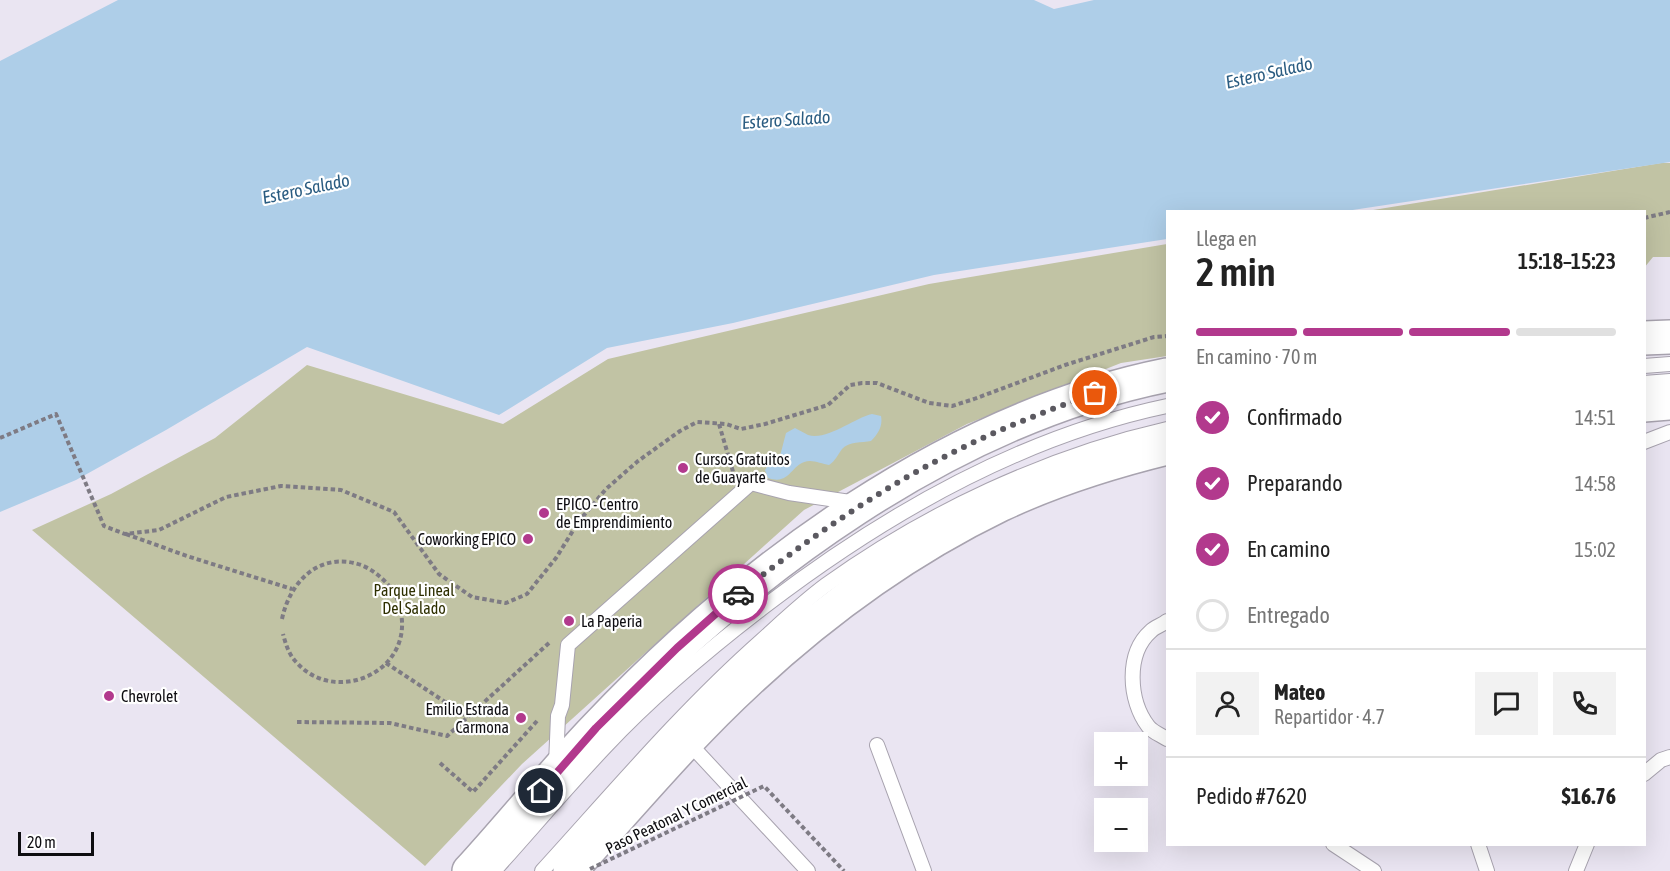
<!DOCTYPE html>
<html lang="es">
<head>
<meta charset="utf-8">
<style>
  body { margin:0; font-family:"Asap Condensed",sans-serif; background:#f2f2f2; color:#222; height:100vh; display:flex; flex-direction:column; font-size:22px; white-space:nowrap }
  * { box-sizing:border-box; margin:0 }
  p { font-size:20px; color:#767676 }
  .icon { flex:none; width:33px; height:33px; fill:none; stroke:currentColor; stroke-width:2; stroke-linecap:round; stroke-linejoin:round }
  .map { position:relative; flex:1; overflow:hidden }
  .sheet { position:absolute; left:1166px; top:210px; width:480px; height:636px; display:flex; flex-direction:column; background:#fff; border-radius:0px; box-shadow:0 6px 24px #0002 }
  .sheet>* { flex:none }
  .tools { position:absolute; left:1094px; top:732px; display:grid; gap:12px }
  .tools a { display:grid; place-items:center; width:54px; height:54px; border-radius:0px; background:#fff; box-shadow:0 6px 24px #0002; font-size:30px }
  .scale { position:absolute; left:18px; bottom:15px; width:76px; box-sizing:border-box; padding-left:6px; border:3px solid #0e0d11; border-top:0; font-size:16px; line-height:21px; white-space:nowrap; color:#0e0d11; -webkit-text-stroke:4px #fff; paint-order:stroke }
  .pin { position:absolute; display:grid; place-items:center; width:51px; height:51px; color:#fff; margin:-26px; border:3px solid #fff; border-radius:50%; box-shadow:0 2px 6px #0007 }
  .courier { position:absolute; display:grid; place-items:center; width:60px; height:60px; margin:-30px; border:4px solid #b2398d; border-radius:50%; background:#fff; color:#222; box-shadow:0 2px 8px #0007 }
  .head em { font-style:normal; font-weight:600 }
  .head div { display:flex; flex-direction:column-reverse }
  .head { display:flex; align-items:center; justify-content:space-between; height:102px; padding:0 30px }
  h1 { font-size:39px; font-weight:600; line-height:45px }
  .bar { display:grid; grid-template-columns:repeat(4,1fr); gap:9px 6px; align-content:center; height:72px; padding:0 30px }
  .bar i { height:8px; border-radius:4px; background:#e0e0e0 }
  .bar .on { background:#b2398d }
  .bar p { grid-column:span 4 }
  .line { display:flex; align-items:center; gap:15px; padding:0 30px; border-top:2px solid #e0e0e0 }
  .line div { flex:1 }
  .round { display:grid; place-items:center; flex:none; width:63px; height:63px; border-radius:0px; background:#f2f2f2 }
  ol { padding:0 30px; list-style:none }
  li { display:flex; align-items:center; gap:18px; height:66px }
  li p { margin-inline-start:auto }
  li .icon { padding:6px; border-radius:50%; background:#b2398d; color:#fff; stroke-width:4 }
  li:last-child { color:#767676 }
  li i { width:33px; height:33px; border:3px solid #e0e0e0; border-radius:50% }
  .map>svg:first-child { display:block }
  .green { fill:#c1c3a4 }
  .water { fill:#aecee8 }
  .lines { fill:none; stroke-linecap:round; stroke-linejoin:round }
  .service-casing { stroke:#a8a3af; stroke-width:16 }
  .primary-casing { stroke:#a8a3af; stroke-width:36 }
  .path { stroke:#7e7b84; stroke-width:4; stroke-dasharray:4.5 3; stroke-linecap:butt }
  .service { stroke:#fff; stroke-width:14 }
  .primary { stroke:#fff; stroke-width:33 }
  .path-bridge { stroke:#7e7b84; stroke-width:4; stroke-dasharray:4.5 3; stroke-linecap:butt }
  .done { stroke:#5b5960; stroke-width:6; stroke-dasharray:0 10.8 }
  .route { stroke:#b2398d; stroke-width:8 }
  .poi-dot { fill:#b2398d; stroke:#fff; stroke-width:2 }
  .labels { text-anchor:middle; stroke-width:4.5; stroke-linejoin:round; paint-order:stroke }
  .poi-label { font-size:16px; fill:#0e0d11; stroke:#fff; text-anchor:start }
  .park-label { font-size:16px; fill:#2e2f00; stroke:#fff }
  .street-label { font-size:16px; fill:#0e0d11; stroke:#fff }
  .water-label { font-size:18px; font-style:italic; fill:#2a5c81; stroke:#fff }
</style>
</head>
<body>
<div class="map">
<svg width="1670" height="871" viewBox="0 0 1670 871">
  <rect width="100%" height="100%" fill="#eae5f2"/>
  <path class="green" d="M1661 163H1670V257H1653L1644 268V212H1361Z
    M1167 244V356L1121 363 967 424 804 510 522 764 425 866 32 530 111 494 215 438 307 365 503 424 608 359 929 284Z"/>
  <path class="water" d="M118 0H1034L1054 9 1094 0H1670V162L1346 211 1167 212V239L934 275 733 323 607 348 499 415 307 347 166 430 76 480 0 512V61Z
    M872 414 881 416C883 426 878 434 871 441 862 443 849 441 842 449 837 456 836 460 829 465 823 464 816 461 810 461 790 462 792 486 768 478L765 470 770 463 780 456 786 433 795 428C799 430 804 433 808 435 827 441 854 418 872 414Z"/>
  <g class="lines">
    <defs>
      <path id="service" d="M1644 366 1670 364
        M1644 383 1670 381
        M1644 442 1670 432
        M1167 621C1162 625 1155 627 1151 631 1125 654 1129 701 1148 726 1152 732 1161 735 1167 739
        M688 742 808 871
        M877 745 924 871
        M556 764 558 716 562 705 568 645 751 483 789 493 857 503
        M1644 774 1661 760 1670 757
        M1333 844 1374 871
        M1478 844 1487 871
        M494 871C531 830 567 787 606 746 654 695 709 649 765 606 884 515 1019 437 1167 406
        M542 871C613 793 682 711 761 641 782 622 803 602 826 585 926 513 1048 456 1167 429
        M1576 871 1587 844"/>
      <path id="primary" d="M1644 338 1670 337
        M1644 405 1670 403
        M469 871C512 824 552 774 596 728 746 569 949 419 1167 375
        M570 871C628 808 684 740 747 682 822 612 907 550 1000 505 1053 480 1110 462 1167 448"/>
    </defs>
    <use href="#service" class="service-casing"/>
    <use href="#primary" class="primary-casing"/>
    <path class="path" d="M1644 218 1670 212
      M719 424 734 475
      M0 438 56 414 104 526 125 534 159 530 226 497 281 486 341 490 394 512 439 574 472 597 506 603 527 594 556 558 579 521 606 489 638 461 680 431 697 422 726 424 741 429 765 424 828 405 850 385 862 383H877L929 403 952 406 974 399 1065 365 1154 337 1167 336
      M126 534 187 556 292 589
      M282 619C290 581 320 551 361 565 374 570 385 580 393 591 399 600 401 610 402 621 405 676 333 703 297 663 289 655 286 645 283 634
      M386 663 468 717
      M297 722 390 723 447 736 549 643
      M440 763 473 792 537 721"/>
    <use href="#service" class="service"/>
    <use href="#primary" class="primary"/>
    <path class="path-bridge" d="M590 869 764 786 844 871"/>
  </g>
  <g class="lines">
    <path class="done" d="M738 594C808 539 883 486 964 447 1006 426 1050 410 1095 393"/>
    <path class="route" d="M541 791 596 728 677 648 738 594"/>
  </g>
  <g class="poi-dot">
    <circle cx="683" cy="468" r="6"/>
    <circle cx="544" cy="513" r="6"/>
    <circle cx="528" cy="539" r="6"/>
    <circle cx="569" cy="621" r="6"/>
    <circle cx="109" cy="696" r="6"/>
    <circle cx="521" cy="718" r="6"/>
  </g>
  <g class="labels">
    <g class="poi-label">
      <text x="695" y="465">Cursos Gratuitos<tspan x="695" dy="18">de Guayarte</tspan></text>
      <text x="556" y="510">EPICO - Centro<tspan x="556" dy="18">de Emprendimiento</tspan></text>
      <text x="516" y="545" text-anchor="end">Coworking EPICO</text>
      <text x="581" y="627">La Paperia</text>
      <text x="121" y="702">Chevrolet</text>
      <text x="509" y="715" text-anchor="end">Emilio Estrada<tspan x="509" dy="18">Carmona</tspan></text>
    </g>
    <g class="park-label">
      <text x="414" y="596">Parque Lineal<tspan x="414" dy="18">Del Salado</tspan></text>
    </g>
    <g class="street-label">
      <text transform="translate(676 815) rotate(-26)" y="6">Paso Peatonal Y Comercial</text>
    </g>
    <g class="water-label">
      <text transform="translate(1269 73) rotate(-13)" y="6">Estero Salado</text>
      <text transform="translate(786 120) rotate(-4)" y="6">Estero Salado</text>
      <text transform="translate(306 189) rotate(-12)" y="6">Estero Salado</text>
    </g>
  </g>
</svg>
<div class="tools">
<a>+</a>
<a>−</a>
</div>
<div class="scale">20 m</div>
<div class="pin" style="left:1095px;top:393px;background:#ea580c"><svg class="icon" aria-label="bag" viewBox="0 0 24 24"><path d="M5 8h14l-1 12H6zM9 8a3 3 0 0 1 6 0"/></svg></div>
<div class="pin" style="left:541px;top:791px;background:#1f2937"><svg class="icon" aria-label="home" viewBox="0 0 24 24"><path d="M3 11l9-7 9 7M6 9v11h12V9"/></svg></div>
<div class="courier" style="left:738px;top:594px"><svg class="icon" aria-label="car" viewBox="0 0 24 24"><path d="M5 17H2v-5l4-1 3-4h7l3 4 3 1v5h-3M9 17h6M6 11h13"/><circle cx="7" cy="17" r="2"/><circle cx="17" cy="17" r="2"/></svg></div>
<section class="sheet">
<div class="head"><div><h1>2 min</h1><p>Llega en</p></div><em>15:18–15:23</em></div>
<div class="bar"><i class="on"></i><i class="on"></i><i class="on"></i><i></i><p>En camino · 70 m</p></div>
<ol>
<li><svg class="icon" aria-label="check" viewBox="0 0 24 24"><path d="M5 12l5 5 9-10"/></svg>Confirmado<p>14:51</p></li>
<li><svg class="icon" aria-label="check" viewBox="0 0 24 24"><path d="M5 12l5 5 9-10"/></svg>Preparando<p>14:58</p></li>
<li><svg class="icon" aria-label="check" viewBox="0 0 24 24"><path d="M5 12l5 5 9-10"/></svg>En camino<p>15:02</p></li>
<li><i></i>Entregado</li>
</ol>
<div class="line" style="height:108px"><a class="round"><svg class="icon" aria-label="person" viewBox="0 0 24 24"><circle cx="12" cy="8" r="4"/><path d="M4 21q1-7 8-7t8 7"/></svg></a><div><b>Mateo</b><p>Repartidor · 4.7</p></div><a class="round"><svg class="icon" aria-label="chat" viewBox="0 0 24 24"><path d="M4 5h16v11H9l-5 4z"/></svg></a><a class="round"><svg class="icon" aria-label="phone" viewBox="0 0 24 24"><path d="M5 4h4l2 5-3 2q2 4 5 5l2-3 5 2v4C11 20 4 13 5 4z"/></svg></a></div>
<div class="line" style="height:78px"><div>Pedido #7620</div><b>$16.76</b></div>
</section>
</div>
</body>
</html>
